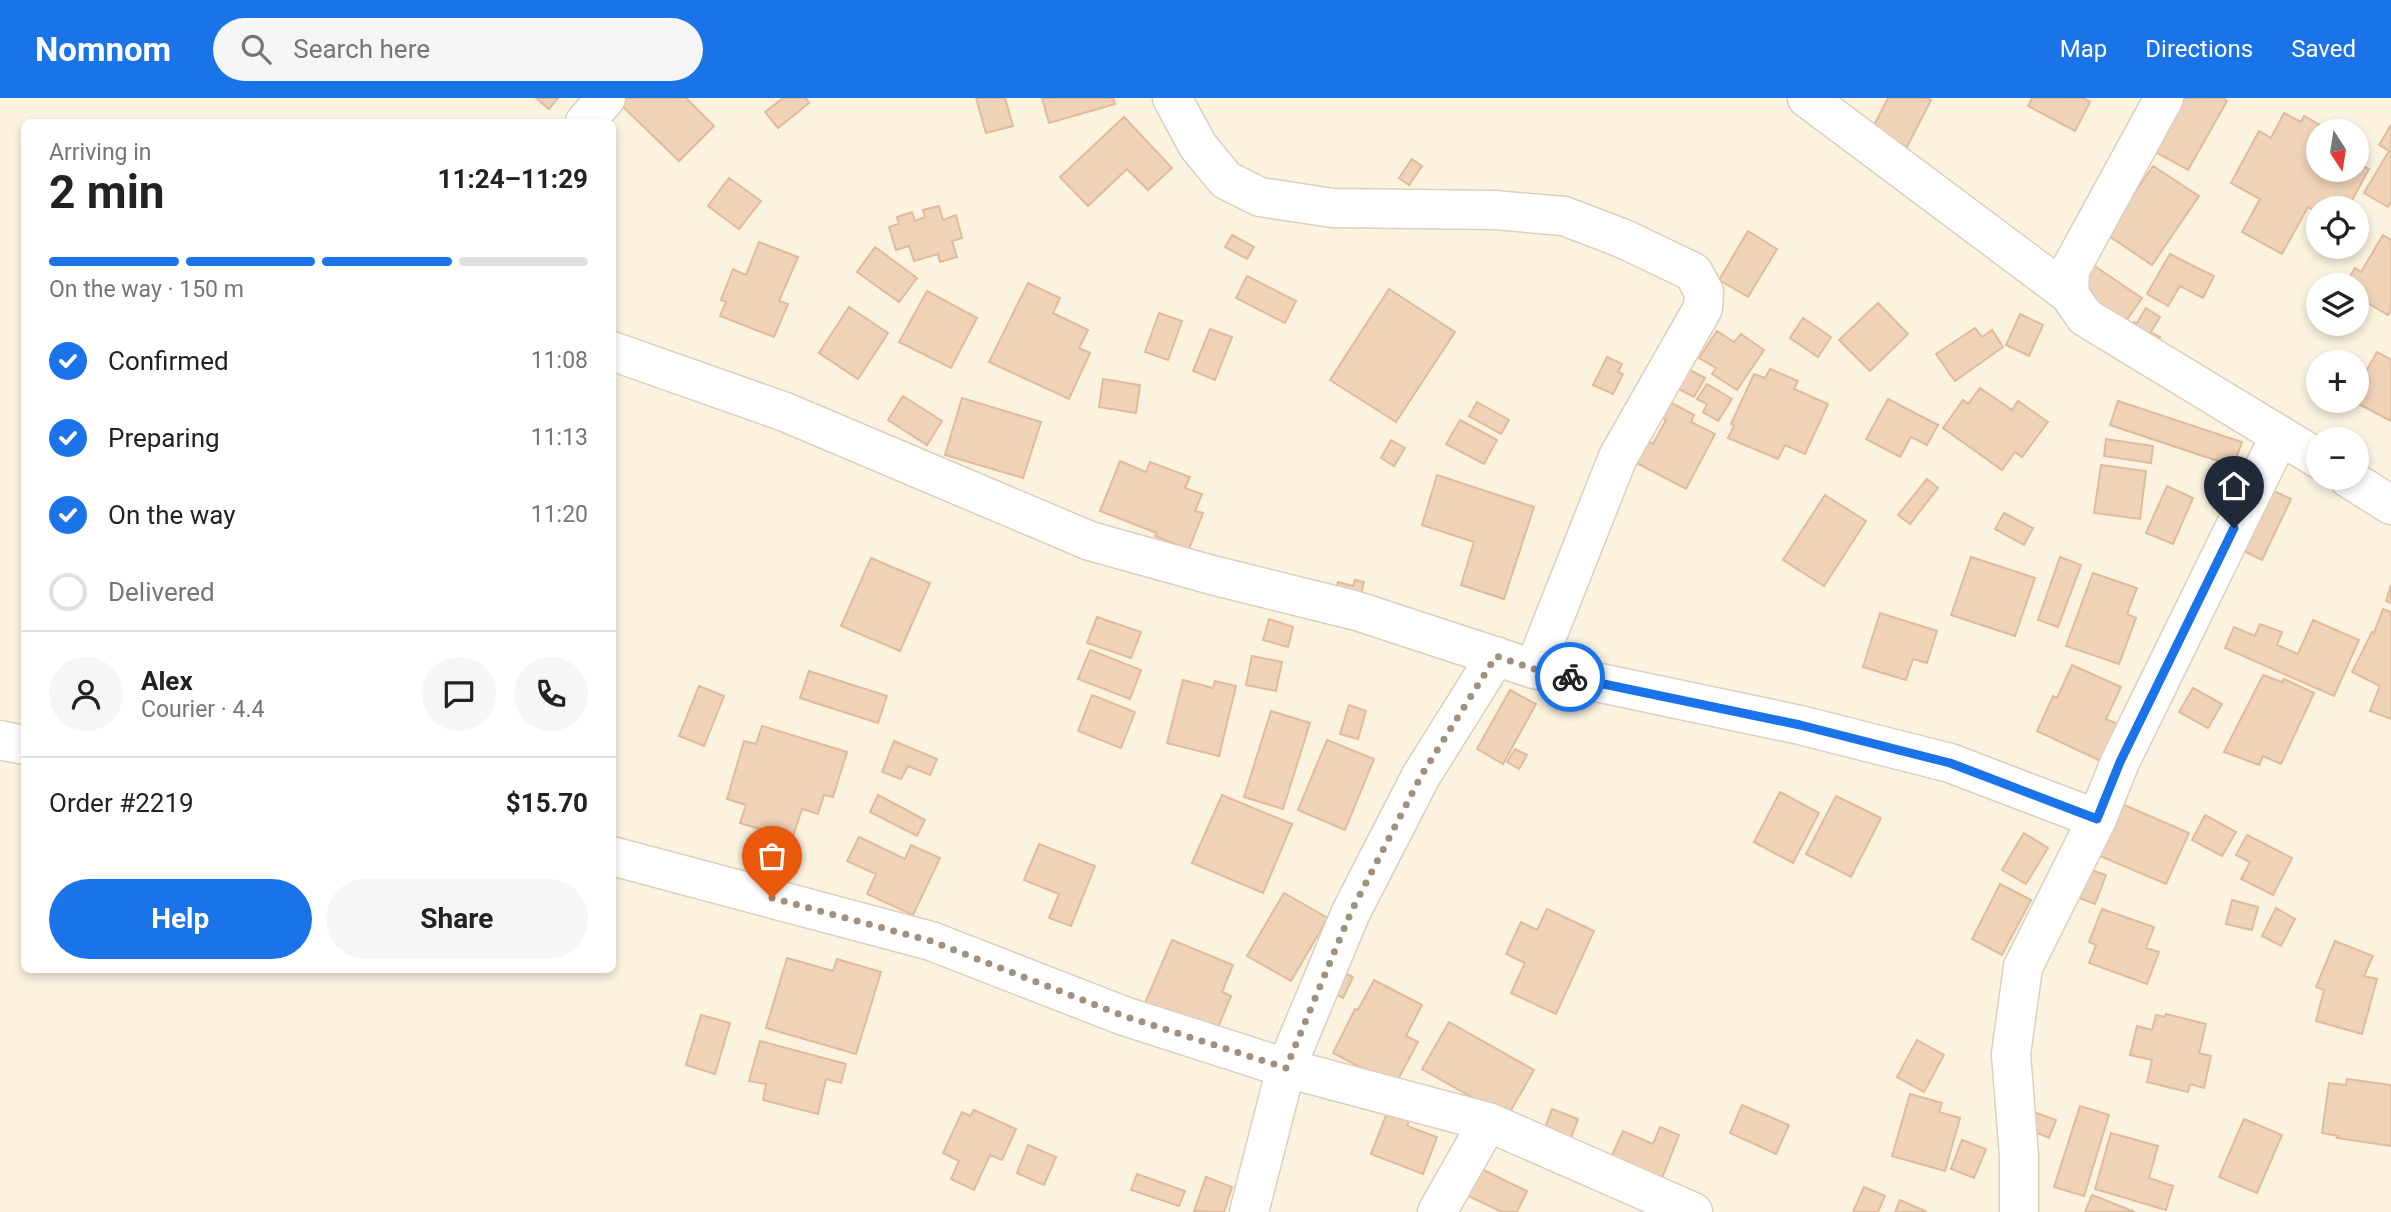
<!DOCTYPE html>
<html lang="en">
<head>
<meta charset="utf-8">
<style>
  body { margin:0; font-family:Roboto,sans-serif; background:#f6f6f6; color:#222; height:100vh; display:flex; flex-direction:column; font-size:26px; white-space:nowrap }
  * { box-sizing:border-box; margin:0 }
  p { font-size:23px; color:#767676 }
  .icon { flex:none; width:38px; height:38px; fill:none; stroke:currentColor; stroke-width:2; stroke-linecap:round; stroke-linejoin:round }
  .map { position:relative; flex:1; overflow:hidden }
  .panel { position:absolute; left:21px; top:21px; width:595px; height:854px; display:flex; flex-direction:column; background:#fff; border-radius:10px; box-shadow:0 4px 10px #0003 }
  .panel>* { flex:none }
  .needle { width:46px; rotate:168deg }
  .tools { position:absolute; left:2306px; top:21px; display:grid; gap:14px }
  .tools a { display:grid; place-items:center; width:63px; height:63px; border-radius:50%; background:#fff; box-shadow:0 4px 10px #0003; font-size:35px }
  .pin { position:absolute; display:grid; place-items:center; width:60px; height:60px; color:#fff; margin:-72px -30px; border-radius:50% 50% 50% 0; rotate:-45deg; box-shadow:0 0 7px #0007 }
  .pin .icon { rotate:45deg }
  .courier { position:absolute; display:grid; place-items:center; width:70px; height:70px; margin:-35px; border:5px solid #1a73e8; border-radius:50%; background:#fff; color:#222; box-shadow:0 2px 9px #0007 }
  .overview em { font-style:normal; font-weight:700 }
  .overview div { display:flex; flex-direction:column-reverse }
  .overview { display:flex; align-items:center; justify-content:space-between; height:119px; padding:0 28px }
  h1 { font-size:46px; font-weight:700; line-height:52px }
  .bar { display:grid; grid-template-columns:repeat(4,1fr); gap:10px 7px; align-content:center; height:84px; padding:0 28px }
  .bar i { height:9px; border-radius:5px; background:#e0e0e0 }
  .bar .on { background:#1a73e8 }
  .bar p { grid-column:span 4 }
  .line { display:flex; align-items:center; gap:18px; padding:0 28px; border-top:2px solid #e0e0e0 }
  .line div { flex:1 }
  .round { display:grid; place-items:center; flex:none; width:74px; height:74px; border-radius:37px; background:#f6f6f6 }
  ol { padding:0 28px; list-style:none }
  li { display:flex; align-items:center; gap:21px; height:77px }
  li p { margin-inline-start:auto }
  li .icon { padding:7px; border-radius:50%; background:#1a73e8; color:#fff; stroke-width:4 }
  li:last-child { color:#767676 }
  li i { width:38px; height:38px; border:4px solid #e0e0e0; border-radius:50% }
  .action { display:flex; gap:14px; margin-top:auto; padding:14px 28px }
  .action a { flex:1; height:80px; border-radius:42px; background:#1a73e8; color:#fff; font-size:28px; font-weight:700; line-height:80px; text-align:center }
  .action a+a { background:#f6f6f6; color:#222 }
  header { display:flex; align-items:center; gap:42px; box-sizing:border-box; height:98px; padding:0 35px; background:#1a73e8; color:#fff }
  header strong { font-size:33px }
  nav { display:flex; gap:38px; margin-inline-start:auto; font-size:24px }
  .search { width:490px; height:63px; background:#f6f6f6; display:flex; align-items:center; gap:18px; box-sizing:border-box; padding:0 24px; border-radius:38px; color:#767676; font-size:26px }
  .map>svg:first-child { display:block }
  .building { fill:#efd3b9; stroke:#e1bb9a; stroke-width:2 }
  .lines { fill:none; stroke-linecap:round; stroke-linejoin:round }
  .minor-casing { stroke:#decfbc; stroke-width:41 }
  .minor { stroke:#fff; stroke-width:38 }
  .done { stroke:#a1907e; stroke-width:7; stroke-dasharray:0 12.6 }
  .route { stroke:#1a73e8; stroke-width:9 }
</style>
</head>
<body>
<header>
<strong>Nomnom</strong>
<div class="search"><svg class="icon" aria-label="search" viewBox="0 0 24 24"><circle cx="10" cy="10" r="6"/><path d="M15 15l6 6"/></svg>Search here</div>
<nav><a>Map</a><a>Directions</a><a>Saved</a></nav>
</header>
<div class="map">
<svg width="2391" height="1114" viewBox="0 0 2391 1114">
  <rect width="100%" height="100%" fill="#fbf3e0"/>
  <path class="building" d="M536 0H558L549 11Z
    M614 0H686L714 28 679 63Z
    M783 0H806L809 5 778 30 765 14Z
    M976 0H1005L1013 28 986 35Z
    M1042 0H1113L1115 6 1049 25Z
    M1888 0H1927L1931 2 1907 49 1872 31Z
    M2032 0H2083L2090 4 2075 33 2028 8Z
    M2179 0H2223L2227 3 2188 72 2150 51Z
    M2284 15 2301 24 2304 18 2323 29 2321 33H2319V72H2357V65L2369 71 2348 110H2319V115L2308 109 2282 156 2242 134 2260 101 2231 85 2259 33 2271 40Z
    M1124 19 1172 70 1148 92 1127 71 1088 108 1060 79Z
    M2391 27V104L2388 109 2364 95 2389 53 2379 47Z
    M1412 61 1422 68 1409 87 1399 80Z
    M2153 68 2199 98 2152 167 2106 136Z
    M729 80 761 103 739 131 708 108Z
    M939 108 943 122 956 117 962 140 952 143 957 159 940 164 938 156 914 163 909 148 896 152 889 129 899 126 897 119 912 114 915 123 925 119 923 112Z
    M1748 133 1777 151 1748 199 1719 182Z
    M1232 137 1254 149 1247 161 1225 149Z
    M2383 137 2391 142V212L2388 217 2357 199V187H2345L2355 170 2361 174Z
    M759 144 798 159 779 203 788 206 774 239 720 218 726 204 721 202 733 171 746 177Z
    M875 149 917 180 899 204 857 174Z
    M2170 156 2214 178 2203 200 2180 188 2168 208 2147 196Z
    M2090 165 2142 200 2121 230 2069 196Z
    M1247 178 1296 203 1285 225 1236 200Z
    M1028 185 1060 200 1053 215 1088 232 1079 250 1090 255 1069 301 989 264Z
    M1389 191 1455 234 1396 324 1330 282Z
    M927 193 977 220 951 270 899 244Z
    M1878 205 1908 236 1870 273 1839 242Z
    M849 209 888 235 858 281 819 255Z
    M2146 210 2160 219 2151 234 2160 239 2148 259 2122 244 2134 224 2137 225Z
    M1159 215 1182 223 1168 262 1145 254Z
    M2020 216 2043 227 2029 258 2006 247Z
    M1803 220 1831 239 1818 259 1790 240Z
    M1975 230 1982 239 1992 232 2003 249 1955 283 1936 256Z
    M1210 231 1232 239 1215 282 1193 273Z
    M1717 233 1734 244 1741 236 1764 252 1737 292 1712 276 1716 270 1699 260Z
    M2377 254 2391 262V323L2353 303H2357V289Z
    M1607 259 1622 266 1618 274 1623 276 1613 296 1593 287Z
    M1688 271 1705 280 1694 299 1677 290Z
    M1770 271 1798 283 1794 291 1828 306 1805 356 1785 347 1778 361 1728 340 1734 328 1731 326 1754 276 1765 280Z
    M1103 281 1140 287 1136 315 1099 309Z
    M1707 286 1732 301 1718 323 1703 314 1707 306 1697 301Z
    M1980 290 2012 312 2018 303 2048 324 2022 359 2015 354 2002 372 1943 330 1963 302 1968 306Z
    M903 298 942 323 927 347 888 322Z
    M962 300 1041 324 1023 380 945 357Z
    M1888 301 1938 327 1927 347 1911 339 1900 359 1866 341Z
    M1668 303 1694 317 1691 324 1715 336 1686 391 1631 362 1642 341 1653 346 1666 322 1660 319Z
    M2118 303 2242 344 2233 368 2110 327Z
    M1477 304 1509 322 1501 336 1469 318Z
    M1460 322 1497 342 1484 366 1446 346Z
    M2106 341 2153 348 2151 365 2104 358Z
    M1391 342 1405 350 1394 368 1381 360Z
    M1120 363 1146 374 1150 364 1190 379 1185 390 1202 396 1195 413 1203 415 1189 451 1155 438 1157 435 1100 413Z
    M2101 367 2146 373 2140 421 2094 415Z
    M1437 377 1534 409 1504 501 1461 487 1474 444 1422 427Z
    M1927 381 1938 390 1910 426 1898 417Z
    M2259 386 2291 401 2262 462 2231 447Z
    M2167 388 2193 400 2173 446 2146 435Z
    M1825 397 1866 423 1824 488 1783 462Z
    M2004 415 2033 430 2024 447 1995 431Z
    M1971 459 2035 480 2015 538 1951 517Z
    M2060 459 2081 467 2058 529 2038 522Z
    M871 460 930 485 900 553 841 528Z
    M2093 475 2137 490 2127 516 2136 520 2119 566 2066 548Z
    M1355 482 1364 484 1358 508 1333 501 1338 484 1353 488Z
    M2391 487V505L2386 503Z
    M2383 511 2391 514V621L2370 613 2380 588 2352 574 2372 534 2374 535Z
    M1880 515 1937 533 1927 565 1913 561 1906 582 1863 569Z
    M1097 519 1141 534 1131 560 1087 545Z
    M1269 521 1293 529 1288 549 1263 542Z
    M2313 522 2359 542 2334 598 2225 550 2234 529 2255 538 2260 526 2282 534 2277 547 2298 556Z
    M1090 552 1141 572 1130 601 1078 581Z
    M1252 558 1282 564 1276 593 1246 587Z
    M2072 567 2121 589 2106 621 2124 629 2107 666 2037 633 2053 598 2057 600Z
    M809 573 887 598 878 625 800 600Z
    M2263 577 2282 584 2284 581 2314 595 2281 666 2263 658 2259 667 2224 654Z
    M1183 582 1213 590 1215 583 1236 588 1219 658 1167 645Z
    M699 588 724 598 704 648 679 638Z
    M2193 590 2222 606 2208 630 2179 614Z
    M1510 592 1536 606 1503 666 1477 651Z
    M1092 597 1135 614 1121 650 1078 633Z
    M1349 607 1366 613 1358 641 1340 636Z
    M1271 613 1310 625 1283 711 1244 699Z
    M762 628 847 654 833 699 824 697 818 716 802 711 792 741 740 725 746 707 727 701 744 643 756 646Z
    M1327 642 1374 661 1345 732 1298 712Z
    M894 643 937 661 930 677 908 668 901 681 882 674Z
    M1515 651 1527 657 1519 671 1507 664Z
    M1780 694 1819 715 1793 765 1754 744Z
    M878 697 925 722 917 738 870 714Z
    M1222 697 1292 726 1263 795 1192 765Z
    M1836 698 1881 720 1851 779 1806 756Z
    M2122 706 2189 735 2166 786 2100 758Z
    M2205 717 2236 734 2222 758 2192 742Z
    M2024 735 2048 750 2026 786 2002 772Z
    M2247 737 2292 760 2273 797 2241 781 2250 764 2236 757Z
    M859 739 905 761 911 747 940 760 913 817 867 796 876 776 847 763Z
    M1039 746 1095 768 1071 828 1049 820 1059 796 1024 782Z
    M2085 770 2106 777 2095 806 2074 798Z
    M2000 786 2031 802 2002 857 1972 841Z
    M1284 795 1328 820 1291 883 1247 858Z
    M2232 802 2258 809 2252 832 2226 826Z
    M2276 810 2295 821 2281 848 2262 838Z
    M1547 811 1594 833 1556 916 1511 895 1525 865 1506 856 1521 824 1537 832Z
    M2102 811 2154 829 2146 850 2159 854 2147 886 2089 865 2096 847 2089 844Z
    M1172 842 1233 867 1222 894 1231 898 1216 934 1145 905Z
    M2335 843 2373 858 2364 878 2377 881 2362 936 2316 923 2324 892 2316 889Z
    M787 860 833 873 837 861 881 874 856 956 766 930Z
    M1336 871 1353 879 1343 900 1326 891Z
    M1374 882 1422 907 1406 938 1418 944 1395 987 1333 955 1355 911 1358 912Z
    M2166 916 2206 926 2199 955 2211 958 2204 990 2190 986 2188 994 2147 984 2152 962 2130 957 2137 928 2152 932 2156 917 2165 919Z
    M701 917 730 925 715 976 686 967Z
    M1449 924 1534 972 1507 1019 1422 971Z
    M1917 942 1944 957 1924 994 1897 979Z
    M760 943 846 966 841 985 826 981 818 1016 763 1002 766 986 749 983Z
    M2347 981 2391 987V1048L2337 1040 2338 1038 2322 1035 2329 985 2346 987Z
    M1910 996 1942 1005 1939 1014 1960 1020 1945 1073 1892 1058Z
    M1742 1007 1789 1027 1776 1056 1730 1035Z
    M2080 1008 2109 1017 2084 1098 2054 1089Z
    M1552 1011 1578 1021 1568 1048 1542 1038Z
    M974 1012 1016 1031 1002 1062 990 1057 974 1092 951 1081 959 1063 943 1055 962 1014 970 1018Z
    M1388 1012 1410 1020 1407 1028 1437 1039 1423 1076 1371 1056Z
    M2031 1013 2056 1022 2049 1040 2035 1034Z
    M2244 1021 2282 1037 2257 1095 2219 1079Z
    M1660 1029 1679 1037 1658 1090 1607 1068 1623 1033 1653 1046Z
    M2111 1035 2158 1048 2149 1080 2173 1088 2166 1112 2095 1091Z
    M1962 1042 1986 1051 1974 1080 1951 1071Z
    M1028 1047 1056 1059 1044 1087 1017 1075Z
    M1475 1068 1527 1093 1517 1114H1502L1462 1095Z
    M1137 1076 1185 1093 1179 1108 1131 1092Z
    M1206 1079 1232 1089 1224 1114 1194 1113Z
    M1864 1089 1885 1098 1878 1114H1853Z
    M2092 1097 2135 1114H2085Z
    M1900 1102 1927 1114H1895Z"/>
  <g class="lines">
    <defs>
      <path id="minor" d="M1172 0 1198 48 1226 82 1260 99 1333 110 1494 112 1564 118 1624 141 1693 174 1704 194 1703 210 1618 359 1534 571
        M1807 0 2069 196
        M2164 0 2070 172 2069 196 2085 219 2319 361
        M585 24 606 0
        M612 253 785 314 1090 443 1212 477 1357 513 1534 571 1800 627 1950 665 2097 721
        M2348 380 2391 407
        M0 642 24 647
        M612 758 931 843 1124 918 1286 970 1488 1024 1693 1114
        M1249 1114 1286 970 1351 814 1421 678 1496 558
        M1437 1114 1488 1024
        M2019 1114V1058L2011 956 2023 869 2097 721 2120 664 2280 337"/>
    </defs>
    <use href="#minor" class="minor-casing"/>
    <use href="#minor" class="minor"/>
  </g>
  <g class="lines">
    <path class="done" d="M772 800 931 843 1124 918 1286 970 1351 814 1421 678 1496 558 1534 571 1570 579"/>
    <path class="route" d="M1570 579 1800 627 1950 665 2097 721 2120 664 2234 430"/>
  </g>
</svg>
<div class="tools">
<a><svg class="needle" viewBox="-14 -14 28 28"><path d="M0-13l5 13h-10z" fill="#e53935"/><path d="M0 13l5-13h-10z" fill="#767676"/></svg></a>
<a><svg class="icon" aria-label="locate" viewBox="0 0 24 24"><circle cx="12" cy="12" r="6"/><path d="M12 2v4M12 18v4M2 12h4M18 12h4"/></svg></a>
<a><svg class="icon" aria-label="layers" viewBox="0 0 24 24"><path d="M12 4l9 5-9 5-9-5zM3 14l9 5 9-5"/></svg></a>
<a>+</a>
<a>−</a>
</div>
<div class="pin" style="left:772px;top:800px;background:#ea580c"><svg class="icon" aria-label="bag" viewBox="0 0 24 24"><path d="M5 8h14l-1 12H6zM9 8a3 3 0 0 1 6 0"/></svg></div>
<div class="pin" style="left:2234px;top:430px;background:#1f2937"><svg class="icon" aria-label="home" viewBox="0 0 24 24"><path d="M3 11l9-7 9 7M6 9v11h12V9"/></svg></div>
<div class="courier" style="left:1570px;top:579px"><svg class="icon" aria-label="bike" viewBox="0 0 24 24"><circle cx="6" cy="16" r="4"/><circle cx="18" cy="16" r="4"/><path d="M6 16l4-8h5l3 8M10 8l3 8H6M13 5h3"/></svg></div>
<section class="panel">
<div class="overview"><div><h1>2 min</h1><p>Arriving in</p></div><em>11:24–11:29</em></div>
<div class="bar"><i class="on"></i><i class="on"></i><i class="on"></i><i></i><p>On the way · 150 m</p></div>
<ol>
<li><svg class="icon" aria-label="check" viewBox="0 0 24 24"><path d="M5 12l5 5 9-10"/></svg>Confirmed<p>11:08</p></li>
<li><svg class="icon" aria-label="check" viewBox="0 0 24 24"><path d="M5 12l5 5 9-10"/></svg>Preparing<p>11:13</p></li>
<li><svg class="icon" aria-label="check" viewBox="0 0 24 24"><path d="M5 12l5 5 9-10"/></svg>On the way<p>11:20</p></li>
<li><i></i>Delivered</li>
</ol>
<div class="line" style="height:126px"><a class="round"><svg class="icon" aria-label="person" viewBox="0 0 24 24"><circle cx="12" cy="8" r="4"/><path d="M4 21q1-7 8-7t8 7"/></svg></a><div><b>Alex</b><p>Courier · 4.4</p></div><a class="round"><svg class="icon" aria-label="chat" viewBox="0 0 24 24"><path d="M4 5h16v11H9l-5 4z"/></svg></a><a class="round"><svg class="icon" aria-label="phone" viewBox="0 0 24 24"><path d="M5 4h4l2 5-3 2q2 4 5 5l2-3 5 2v4C11 20 4 13 5 4z"/></svg></a></div>
<div class="line" style="height:91px"><div>Order #2219</div><b>$15.70</b></div>
<div class="action"><a>Help</a><a>Share</a></div>
</section>
</div>
</body>
</html>
